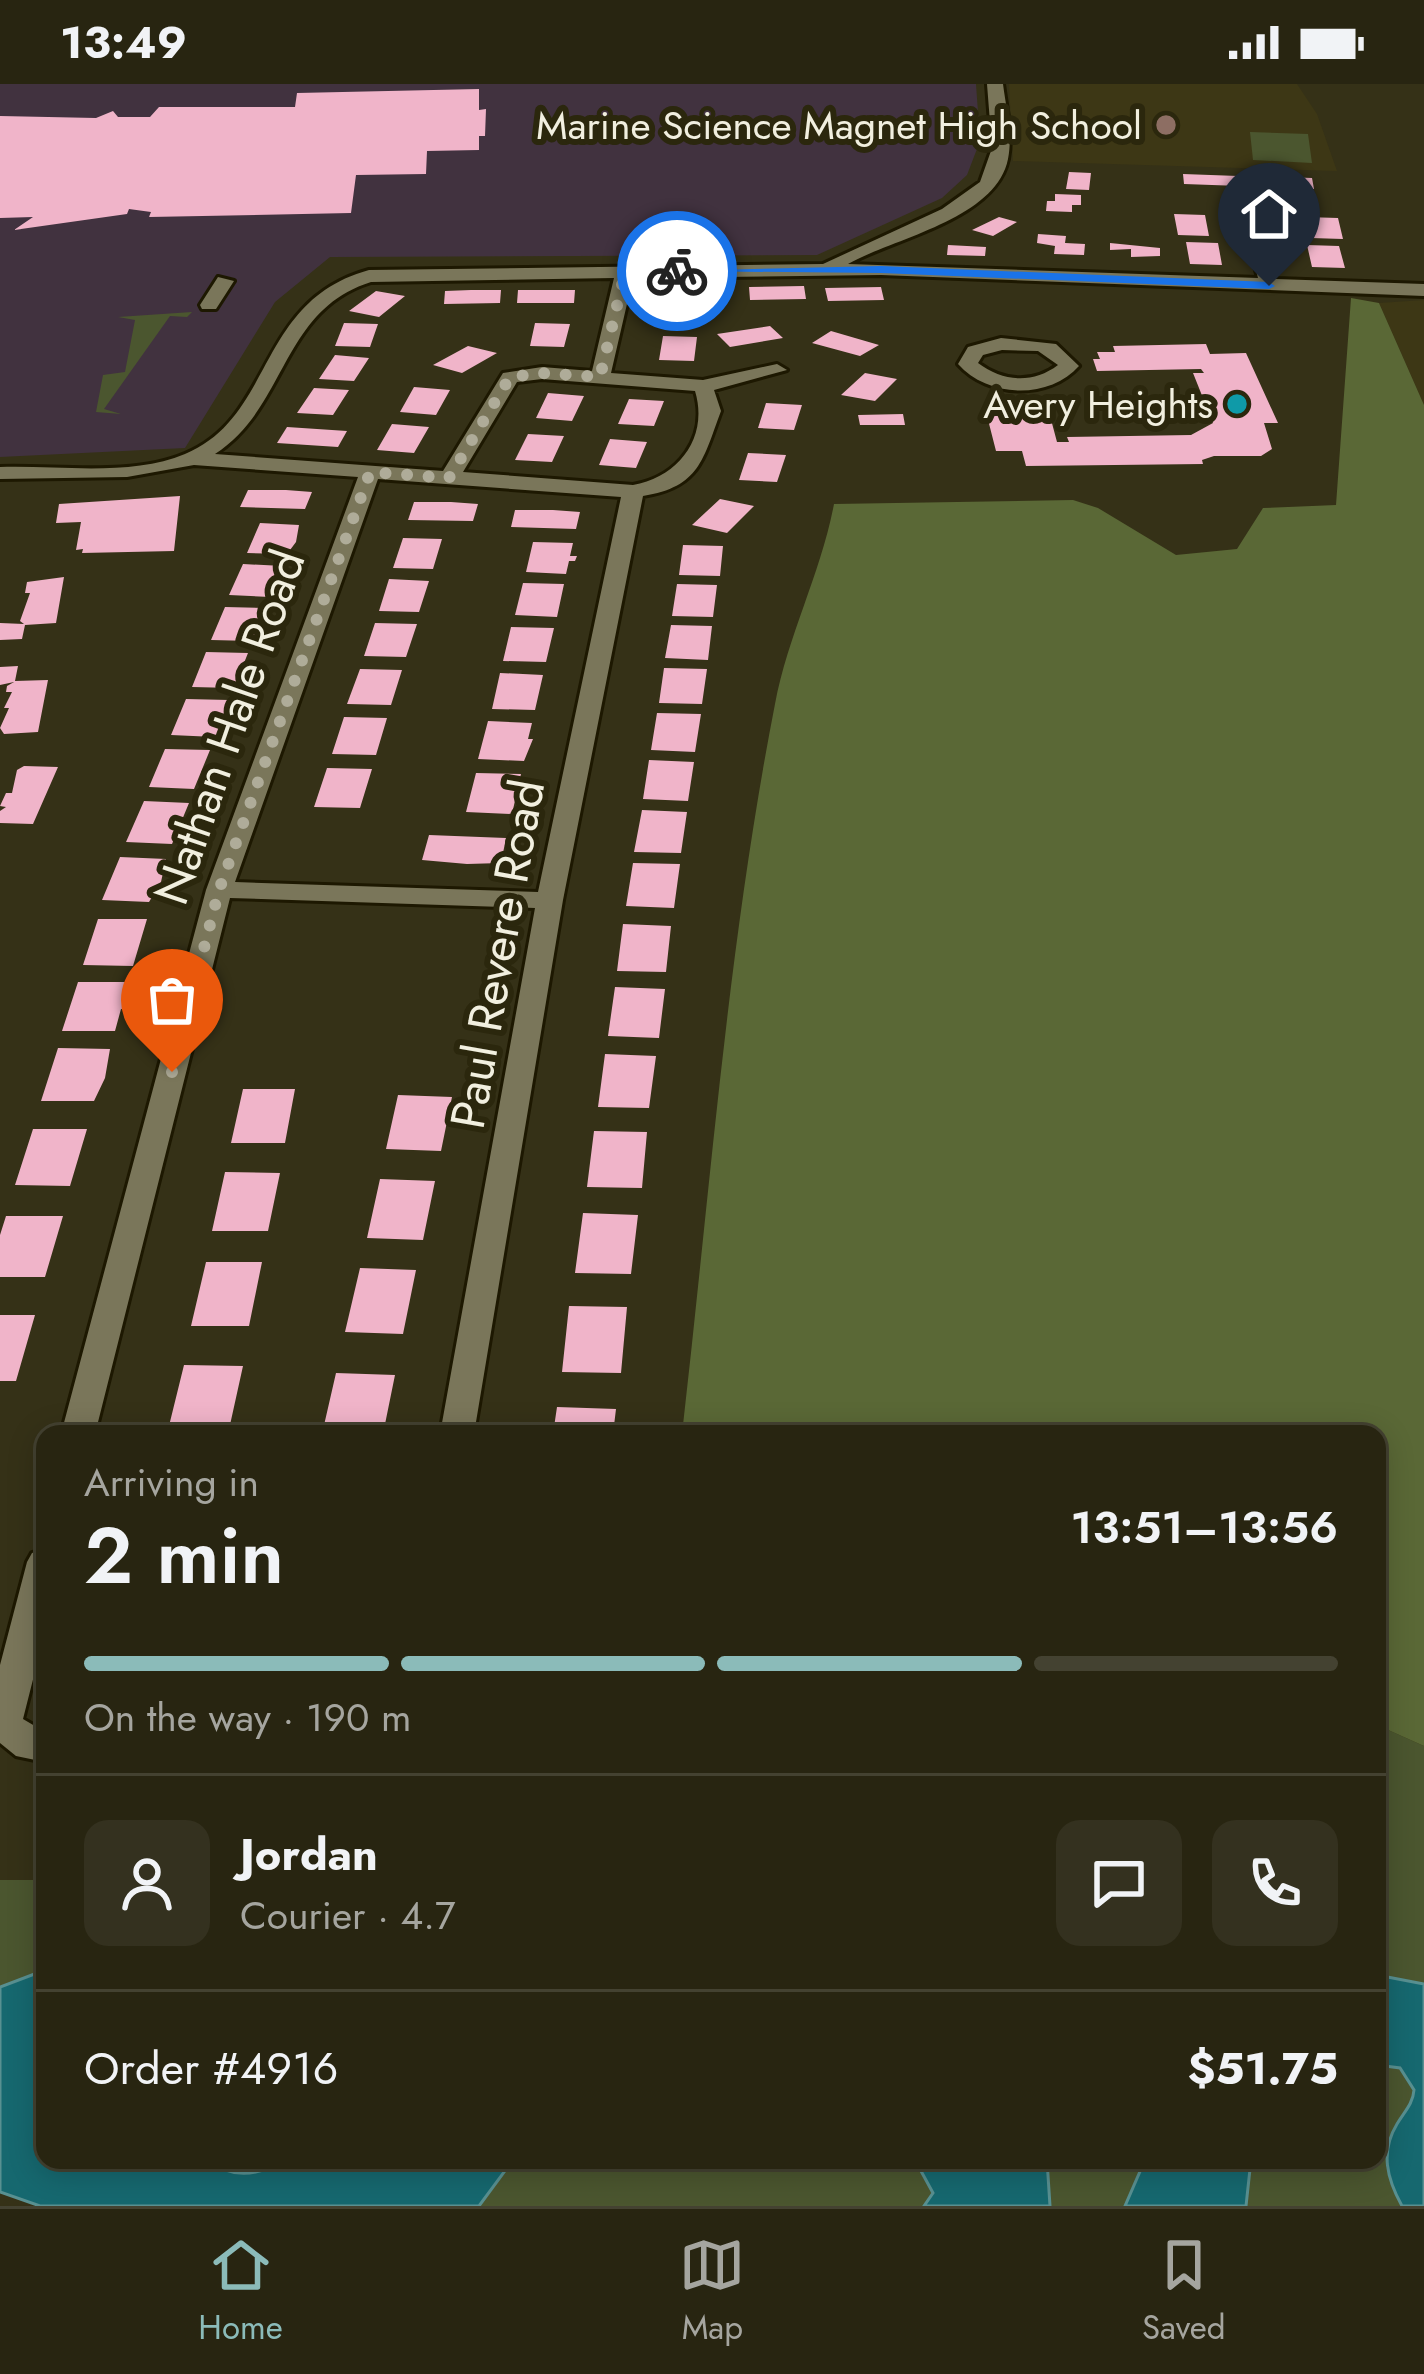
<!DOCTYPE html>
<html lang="en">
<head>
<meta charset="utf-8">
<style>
  body { margin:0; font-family:Jost,sans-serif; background:#34311f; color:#f1f3f6; height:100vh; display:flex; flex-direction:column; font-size:45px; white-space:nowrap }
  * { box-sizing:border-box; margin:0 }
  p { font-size:39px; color:#a5a59f }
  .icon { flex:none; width:66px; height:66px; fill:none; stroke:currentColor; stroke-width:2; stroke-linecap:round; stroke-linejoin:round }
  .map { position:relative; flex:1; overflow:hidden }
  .drawer { position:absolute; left:36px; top:1341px; width:1350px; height:744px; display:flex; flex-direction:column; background:#282511; border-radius:24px; box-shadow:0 6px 30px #0003,0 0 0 3px #444231 }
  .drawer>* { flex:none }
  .pin { position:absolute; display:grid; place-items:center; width:102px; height:102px; color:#fff; margin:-123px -51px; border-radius:50% 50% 50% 0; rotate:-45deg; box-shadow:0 0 12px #0007 }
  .pin .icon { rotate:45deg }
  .courier { position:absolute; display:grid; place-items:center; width:120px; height:120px; margin:-60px; border:9px solid #1a73e8; border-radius:50%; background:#fff; color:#222; box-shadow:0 3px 15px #0007 }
  .summary em { font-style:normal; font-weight:600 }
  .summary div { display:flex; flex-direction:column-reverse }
  .summary { display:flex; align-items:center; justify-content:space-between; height:204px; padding:0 48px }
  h1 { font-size:78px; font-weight:600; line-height:90px }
  .bar { display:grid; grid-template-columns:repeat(4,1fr); gap:18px 12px; align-content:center; height:144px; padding:0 48px }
  .bar i { height:15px; border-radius:9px; background:#444231 }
  .bar .on { background:#8bbbb9 }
  .bar p { grid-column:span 4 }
  .line { display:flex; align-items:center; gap:30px; padding:0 48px; border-top:3px solid #444231 }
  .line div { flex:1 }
  .round { display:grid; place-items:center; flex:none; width:126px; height:126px; border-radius:24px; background:#34311f }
  .status { display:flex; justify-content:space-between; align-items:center; height:84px; padding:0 60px; background:#282511; direction:ltr }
  .status svg { height:33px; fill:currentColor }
  .dock { display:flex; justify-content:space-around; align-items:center; height:168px; border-top:3px solid #444231; background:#282511; font-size:33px; color:#a5a59f }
  .dock a { display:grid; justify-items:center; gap:6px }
  .dock .on { color:#8bbbb9 }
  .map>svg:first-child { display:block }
  .industrial { fill:#41323f }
  .built { fill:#3d3715 }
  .green { fill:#4b562f }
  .forest { fill:#5a6836 }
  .water { fill:#16686f; stroke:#589091; stroke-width:3 }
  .building { fill:#f0b4c9 }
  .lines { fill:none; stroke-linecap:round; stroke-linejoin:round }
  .minor-casing { stroke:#1d1801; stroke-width:6 }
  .minor { fill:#7a765a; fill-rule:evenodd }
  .route { fill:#1a73e8 }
  .done { stroke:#afac99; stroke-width:12; stroke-dasharray:0 21.6 }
  .education-dot { fill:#8d6e63; stroke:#2b270d; stroke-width:4.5 }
  .culture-dot { fill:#0f9aa8; stroke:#2b270d; stroke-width:4.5 }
  .labels { text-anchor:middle; stroke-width:12; stroke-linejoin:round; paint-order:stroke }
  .far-poi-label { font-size:39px; fill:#f1efdf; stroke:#2b270d; text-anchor:end }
  .street-label { font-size:48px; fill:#f1efdf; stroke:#2b270d }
</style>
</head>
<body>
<div class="status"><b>13:49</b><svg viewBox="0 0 49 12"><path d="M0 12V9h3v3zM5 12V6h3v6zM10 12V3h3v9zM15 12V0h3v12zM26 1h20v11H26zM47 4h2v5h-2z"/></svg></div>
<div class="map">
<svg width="1424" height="2122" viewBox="0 0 1424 2122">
  <rect width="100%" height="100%" fill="#353117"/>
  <path class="industrial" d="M0 0H976L980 57 967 91 942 114 817 171 330 173 275 218 185 364 0 373Z"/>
  <path class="built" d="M1009 0H1297L1317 30 1337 87 1013 77Z
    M1424 216V321L1379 219Z"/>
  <path class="green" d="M1250 48 1308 50 1312 79 1253 76Z
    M192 228 187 233 170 232 104 325 121 330 96 328 103 291 125 288 135 236 118 233Z
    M1377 1641 1424 1662V1900L1377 1891Z
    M0 1796H45V1886L0 1903Z
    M1377 1981 1400 1984 1414 2006C1413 2019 1408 2022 1401 2033 1386 2061 1388 2096 1402 2122H1246L1251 2076H1377Z
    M513 2076H915L933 2109 924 2122H479Z
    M1047 2076H1145L1125 2122H1050Z"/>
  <path class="forest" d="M1351 214 1379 219 1424 321V1662L1377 1641V1350H682C710 1107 728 860 775 620 788 551 821 489 834 420L1073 416 1098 424 1176 471 1237 465 1263 424 1336 421Z"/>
  <path class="water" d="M45 1886V2076H207C232 2095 257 2093 284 2076H513L479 2122H40L0 2108V1903Z
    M1377 1891 1424 1900V2122H1402C1387 2095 1380 2068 1397 2040 1404 2028 1413 2020 1414 2006L1400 1984 1377 1981Z
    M915 2076H1047L1050 2122H924L933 2109Z
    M1145 2076H1251L1246 2122H1125Z"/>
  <path class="building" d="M479 5V26L486 25 485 52H479V66L427 67 426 90 356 91 351 129 149 133 151 128 129 125 127 130 14 146 33 133 0 134V32L96 34 113 27 118 33H150L159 23H295L297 9Z
    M1069 88 1091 89 1089 106 1066 105Z
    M1183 90 1238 92 1240 102 1184 100Z
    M1256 92 1312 94 1314 105 1258 103Z
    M1055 110 1081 111V121H1072V128L1046 127 1047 117H1055Z
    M1174 130 1205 131 1209 152 1178 151Z
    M999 133 1017 138 993 152 972 146Z
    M1306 133 1338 134 1343 155 1311 154Z
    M1038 150 1066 152 1065 159 1085 160 1084 171 1054 170 1055 162 1037 159Z
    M1186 158 1218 159 1222 181 1190 180Z
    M1110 159 1160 164V172L1131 173V165L1110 166Z
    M948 161 986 163 985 172 947 171Z
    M1307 161 1339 162 1345 184 1312 183Z
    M804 202 806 215 750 216 749 203Z
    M726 203 727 217H671L670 204Z
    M881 203 884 216 828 217 825 204Z
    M471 206H501L500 219 444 220 445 207Z
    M518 206H575L574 219H517Z
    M376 207 405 212 379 233 349 227Z
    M344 239 378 240 370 263 335 262Z
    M535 239 570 240 564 263 530 262Z
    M770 242 783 254 730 263 717 250Z
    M831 247 879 261 860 272 812 259Z
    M663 252 697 253 694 277 659 276Z
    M1206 260 1210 270 1246 269 1278 339H1264L1272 365 1261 372H1214L1202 376 1203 380 1026 382 1022 367H996L985 324H1000L997 317 1016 314 1045 313 1057 358H1069L1067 353 1191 351 1213 339 1193 289H1204L1201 285 1097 287 1093 275H1100L1097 268H1115L1113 262Z
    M468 262 497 269 462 289 433 281Z
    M335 271 369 274 354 297 319 295Z
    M865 289 897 295 875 317 841 311Z
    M414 303 450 306 436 331 400 328Z
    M314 304 349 306 333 331 297 329Z
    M548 309 584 312 572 337 536 334Z
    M629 315 664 317 654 342 618 340Z
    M766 319 802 321 794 346 758 344Z
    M903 330 905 341H860L858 331Z
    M392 340 429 343 414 369 377 366Z
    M287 343 347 347 338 363 277 359Z
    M528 350 564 352 552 378 515 376Z
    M610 355 647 358 636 384 599 381Z
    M748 369 786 371 777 398 739 396Z
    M248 406H286L312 408 305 425 240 423Z
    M180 412 174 467 82 469 83 465 76 466 81 438 56 439 59 420Z
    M720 415 754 422 727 449 692 441Z
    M414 418H451L478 420 473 437 408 436Z
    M515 426H553L580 428 576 445 511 443Z
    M260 439 299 441 296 458 287 470 247 469Z
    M403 454 442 455 433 485 393 484Z
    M533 458 573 459 570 472H577L575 477H569L566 490 526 488Z
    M683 461 723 462 720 492 679 491Z
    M243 480 283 482 270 513 229 511Z
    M64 493 56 539 25 541 22 555 0 556V539L24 540 20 537 30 509H25L27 498Z
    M389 495 429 497 419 528 379 527Z
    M523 499 564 500 557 533 515 531Z
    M677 500 717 501 713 533 672 532Z
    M225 523 266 524 252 557 211 556Z
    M375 539 417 540 406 573 364 572Z
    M671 541 712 542 708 576 665 574Z
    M511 543 554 544 546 578 503 577Z
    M206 568 248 569 234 604 192 603Z
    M18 582 15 597 48 596 38 648 4 650 0 644 9 624H4L12 608H6L7 602 14 598 0 601V583Z
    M664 584 707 585 702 620 659 619Z
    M360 585 402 586 391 621 347 620Z
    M500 589 543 591 535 626 492 625Z
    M186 615 229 616 215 653 171 651Z
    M657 629 701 630 695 668 651 666Z
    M344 633 387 634 376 671 332 670Z
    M488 637 532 639 528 655H533L524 677 478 675Z
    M165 665 210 666 194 705 149 703Z
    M649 676 694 678 688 717 643 715Z
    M24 682 58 683 33 740 0 739V727L6 723 0 722 6 709H12L17 686Z
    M327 684 372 685 360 724 314 723Z
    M476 689 521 690 512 730 466 728Z
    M144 717 189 719 172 760 126 758Z
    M642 726 687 728 681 769 634 768Z
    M429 751 506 754 501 779 467 780 422 776Z
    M120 773 166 775 161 798 149 818 102 816Z
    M633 779 680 780 674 824 626 822Z
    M98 835H147L133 882 83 881Z
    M623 840 671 842 666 888 617 887Z
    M78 898H129L125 925H121L115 947H62Z
    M615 903 665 905 659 954 608 952Z
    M58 964 110 965 105 994 94 1017H41Z
    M605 970 656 972 649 1024 598 1023Z
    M243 1005H295L285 1059H231Z
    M398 1011 452 1013 441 1067 386 1065Z
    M33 1045H87L70 1102 15 1101Z
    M594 1047 647 1048 642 1104 587 1103Z
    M225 1088 280 1089 268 1147H212Z
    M380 1095 435 1097 423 1156 367 1154Z
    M583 1129 638 1131 631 1190 575 1189Z
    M6 1132H63L45 1193H0V1151Z
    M206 1178H262L249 1242H191Z
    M360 1184 416 1186 403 1250 345 1248Z
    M569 1222 627 1223 621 1289 562 1288Z
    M0 1231H35L16 1297H0Z
    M184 1281 243 1282 228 1350H167Z
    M336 1289 395 1291 383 1350H322Z
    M557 1323 616 1325 613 1350H553Z"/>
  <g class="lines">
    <defs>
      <path id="minor" d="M987 0H1003C1006 24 1013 50 1008 75 996 135 894 154 848 180L1258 194 1240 123 1249 118 1258 123 1276 195 1424 200V212L881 191 633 194 611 289 703 296 777 280 787 286 714 306 721 327C703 375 700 403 643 412L563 816 474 1350H440L535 824 230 814 95 1350H61L206 806 358 393 194 381 127 393 0 395V383C57 381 131 393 185 370 275 333 256 217 369 186L823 180 942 125 980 98 992 64ZM614 194 592 287 542 283 503 289 443 387 215 370C287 324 281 226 371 198ZM542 295 695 307C709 353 679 393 633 401L463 388 517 298ZM378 395 621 413 538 808 235 798Z
        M218 193 234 197 216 225H202L200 221Z
        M1001 254 1056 260 1079 282C1049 316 988 314 958 280L968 263ZM1002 266 1038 267 1058 281C1033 300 1003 298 978 279L983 271Z
        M45 1465V1548L23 1635 45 1648V1678L16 1672 0 1659V1581L27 1478 32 1469Z"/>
    </defs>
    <use href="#minor" class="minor-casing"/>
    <use href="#minor" class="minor"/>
  </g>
  <path class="route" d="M881 182 1269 198 1275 202 1269 205 881 189 671 187Z"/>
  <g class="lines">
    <path class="done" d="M172 988 219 806 370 388 449 394 510 293 542 289 600 293 625 188 677 187"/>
  </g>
  <circle class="education-dot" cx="1166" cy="41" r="12"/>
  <circle class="culture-dot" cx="1237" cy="320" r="12"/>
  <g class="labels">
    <g class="far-poi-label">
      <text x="1142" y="55">Marine Science Magnet High School</text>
      <text x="1213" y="334">Avery Heights</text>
    </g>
    <g class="street-label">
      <text transform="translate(229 643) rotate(-71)" y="17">Nathan Hale Road</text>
      <text transform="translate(497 870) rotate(-80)" y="17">Paul Revere Road</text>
    </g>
  </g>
</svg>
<div class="pin" style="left:172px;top:988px;background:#ea580c"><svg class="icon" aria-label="bag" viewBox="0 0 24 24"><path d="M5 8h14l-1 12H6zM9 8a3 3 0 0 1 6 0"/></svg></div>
<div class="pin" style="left:1269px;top:202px;background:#1f2937"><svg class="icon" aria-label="home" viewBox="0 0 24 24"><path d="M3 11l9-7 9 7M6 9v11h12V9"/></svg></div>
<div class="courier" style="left:677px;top:187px"><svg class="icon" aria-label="bike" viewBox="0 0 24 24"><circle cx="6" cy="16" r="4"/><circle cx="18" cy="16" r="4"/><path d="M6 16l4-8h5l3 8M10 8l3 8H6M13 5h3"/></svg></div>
<section class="drawer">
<div class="summary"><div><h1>2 min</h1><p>Arriving in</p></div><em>13:51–13:56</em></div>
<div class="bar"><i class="on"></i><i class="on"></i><i class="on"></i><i></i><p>On the way · 190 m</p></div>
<div class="line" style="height:216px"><a class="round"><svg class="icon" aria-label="person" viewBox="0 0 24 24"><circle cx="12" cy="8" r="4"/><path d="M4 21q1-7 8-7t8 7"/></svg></a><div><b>Jordan</b><p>Courier · 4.7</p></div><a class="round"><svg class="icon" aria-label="chat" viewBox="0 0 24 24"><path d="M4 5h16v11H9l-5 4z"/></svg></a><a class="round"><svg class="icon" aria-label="phone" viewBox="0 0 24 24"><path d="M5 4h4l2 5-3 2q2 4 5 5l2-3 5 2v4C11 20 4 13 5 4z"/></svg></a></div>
<div class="line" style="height:156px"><div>Order #4916</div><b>$51.75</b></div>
</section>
</div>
<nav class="dock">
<a class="on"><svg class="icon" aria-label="home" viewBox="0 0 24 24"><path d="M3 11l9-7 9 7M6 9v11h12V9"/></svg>Home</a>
<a><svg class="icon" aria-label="map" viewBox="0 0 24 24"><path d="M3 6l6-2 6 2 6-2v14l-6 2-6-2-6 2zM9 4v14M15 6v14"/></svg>Map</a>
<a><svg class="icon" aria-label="saved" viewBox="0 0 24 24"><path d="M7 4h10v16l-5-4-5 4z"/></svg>Saved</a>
</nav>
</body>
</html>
